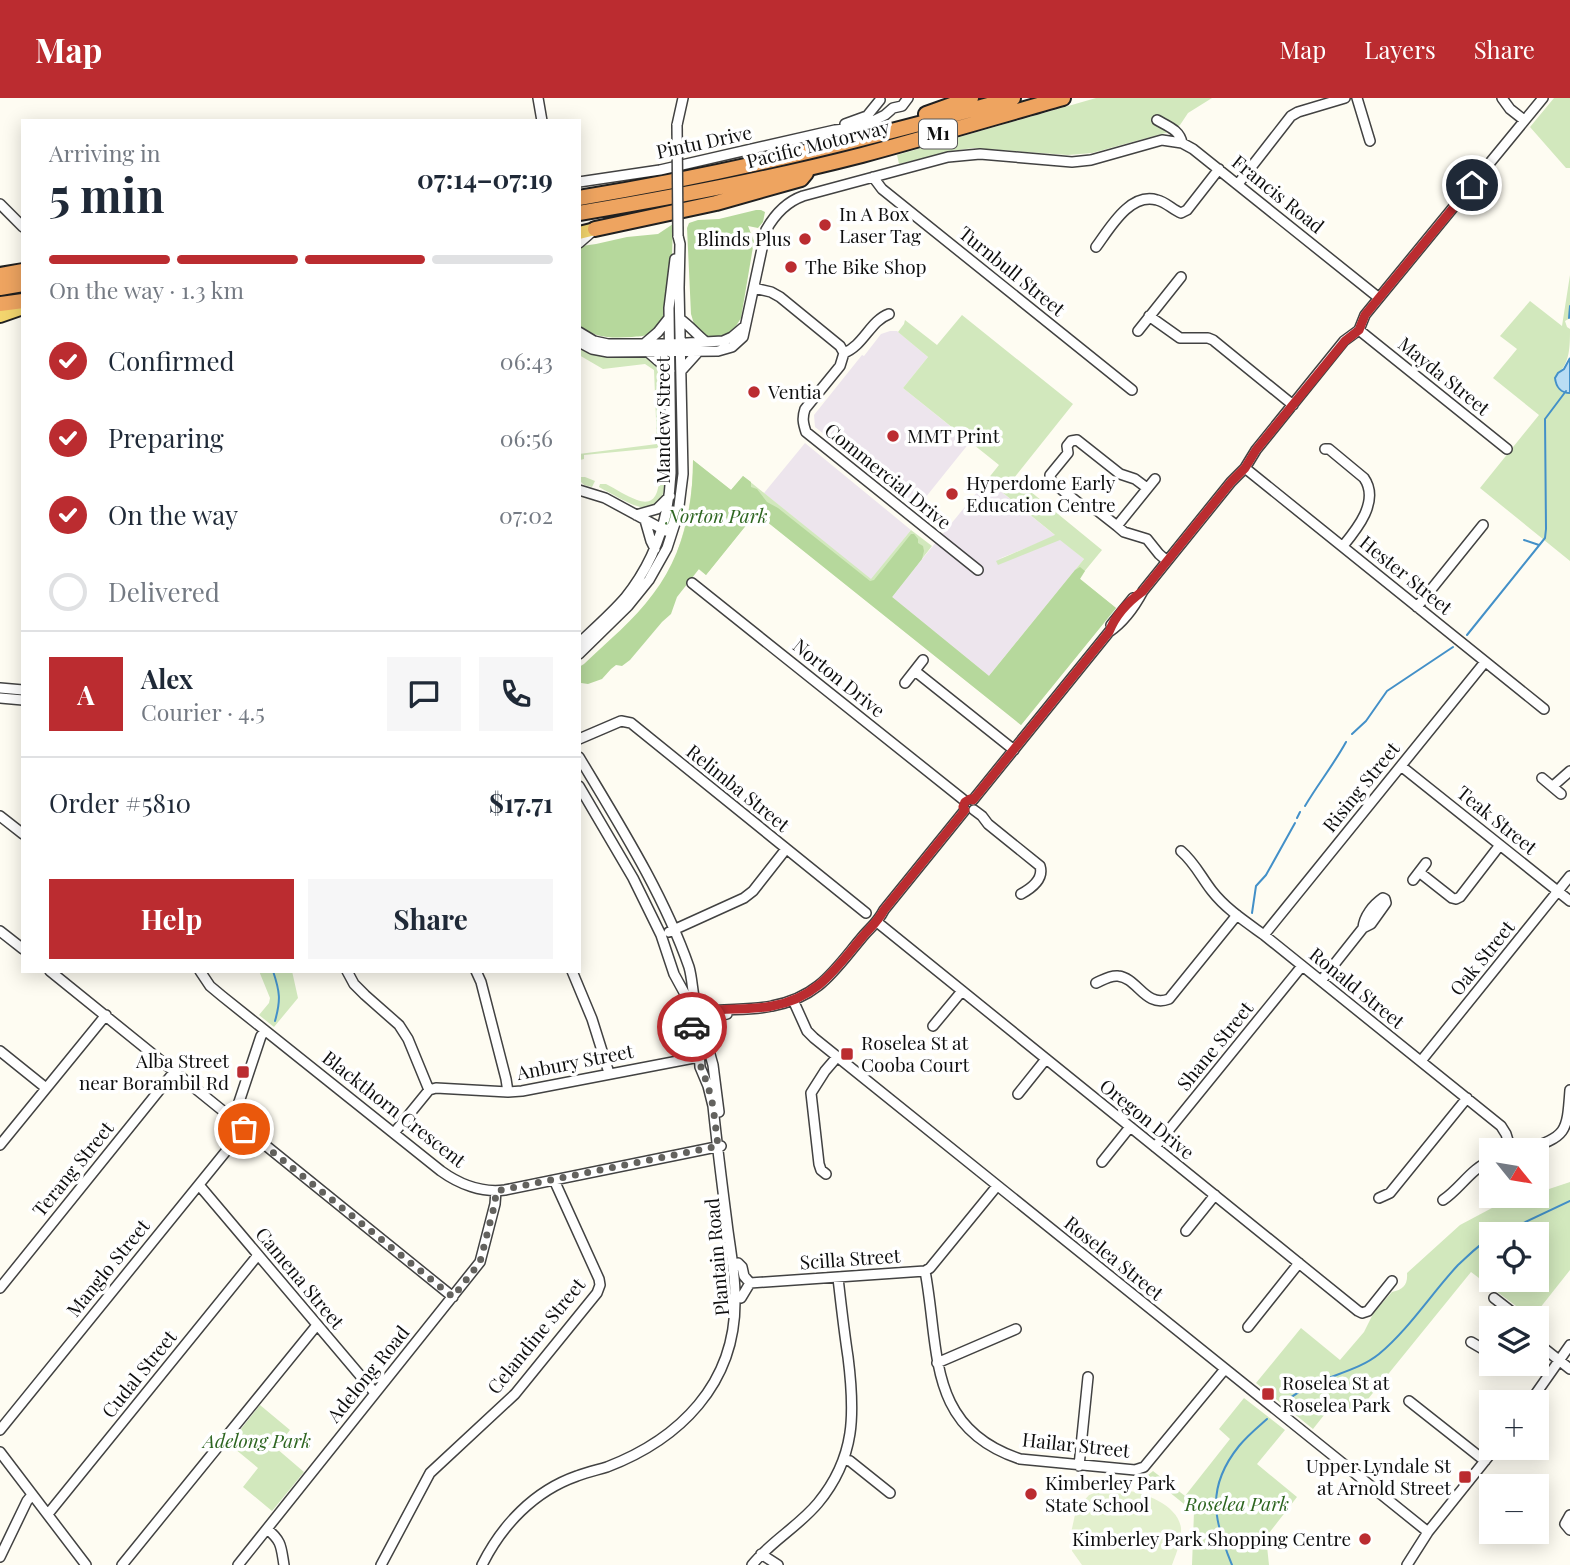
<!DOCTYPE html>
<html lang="en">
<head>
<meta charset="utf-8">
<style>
  body { margin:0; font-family:"Playfair Display",serif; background:#f6f6f7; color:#1f2937; height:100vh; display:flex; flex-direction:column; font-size:26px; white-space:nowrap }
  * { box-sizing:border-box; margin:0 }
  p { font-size:23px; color:#747a83 }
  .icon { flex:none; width:38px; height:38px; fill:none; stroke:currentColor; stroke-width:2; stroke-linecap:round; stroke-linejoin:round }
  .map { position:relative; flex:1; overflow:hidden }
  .sheet { position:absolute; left:21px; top:21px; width:560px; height:854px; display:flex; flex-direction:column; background:#fff; border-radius:0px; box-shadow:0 4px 18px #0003 }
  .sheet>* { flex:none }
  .needle { width:46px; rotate:120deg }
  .fabs { position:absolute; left:1479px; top:1040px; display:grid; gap:14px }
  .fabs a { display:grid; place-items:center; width:70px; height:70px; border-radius:0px; background:#fff; box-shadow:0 4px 18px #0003; font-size:35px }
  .pin { position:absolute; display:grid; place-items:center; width:60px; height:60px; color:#fff; margin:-30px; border:4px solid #fff; border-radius:50%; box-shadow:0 2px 7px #0007 }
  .courier { position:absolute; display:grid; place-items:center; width:70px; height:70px; margin:-35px; border:5px solid #bb2c30; border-radius:50%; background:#fff; color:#222; box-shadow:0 2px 9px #0007 }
  .overview em { font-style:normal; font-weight:700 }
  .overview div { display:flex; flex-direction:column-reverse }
  .overview { display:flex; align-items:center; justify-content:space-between; height:119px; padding:0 28px }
  h1 { font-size:46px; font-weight:700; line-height:52px }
  .bar { display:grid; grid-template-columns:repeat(4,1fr); gap:10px 7px; align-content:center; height:84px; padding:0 28px }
  .bar i { height:9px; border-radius:5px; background:#e0e1e3 }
  .bar .active { background:#bb2c30 }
  .bar p { grid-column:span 4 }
  .line { display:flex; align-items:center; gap:18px; padding:0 28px; border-top:2px solid #e0e1e3 }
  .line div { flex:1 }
  .round { display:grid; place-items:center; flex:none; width:74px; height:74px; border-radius:0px; background:#f6f6f7 }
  ol { padding:0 28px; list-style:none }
  li { display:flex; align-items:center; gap:21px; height:77px }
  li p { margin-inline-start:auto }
  li .icon { padding:7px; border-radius:50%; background:#bb2c30; color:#fff; stroke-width:4 }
  li:last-child { color:#747a83 }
  li i { width:38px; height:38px; border:4px solid #e0e1e3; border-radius:50% }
  .action { display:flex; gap:14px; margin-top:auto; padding:14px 28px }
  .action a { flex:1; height:80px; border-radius:0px; background:#bb2c30; color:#fff; font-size:28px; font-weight:700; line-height:80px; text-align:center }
  .action a+a { background:#f6f6f7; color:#1f2937 }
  header { display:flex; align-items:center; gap:42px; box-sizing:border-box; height:98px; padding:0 35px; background:#bb2c30; color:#fff }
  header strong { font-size:33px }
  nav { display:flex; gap:38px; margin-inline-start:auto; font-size:24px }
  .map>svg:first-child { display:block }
  .industrial { fill:#ede5ed }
  .green { fill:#d2e8bd; fill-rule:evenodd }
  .forest { fill:#b6d89c }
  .pitch { fill:#e3f0ce }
  .water { fill:#b9ddf4; stroke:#4390c8; stroke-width:2 }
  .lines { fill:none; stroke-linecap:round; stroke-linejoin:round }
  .stream { stroke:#4390c8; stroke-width:2 }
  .minor-casing { stroke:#424242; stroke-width:12 }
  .major-casing { stroke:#202020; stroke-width:16 }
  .highway-casing { stroke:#202020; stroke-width:18 }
  .minor { stroke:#fff; stroke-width:9 }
  .major { stroke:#f3d56e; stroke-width:12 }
  .highway { stroke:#eea460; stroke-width:14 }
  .minor-bridge-casing { stroke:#424242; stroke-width:12; stroke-linecap:butt }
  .minor-bridge { stroke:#fff; stroke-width:9 }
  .done { stroke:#63625e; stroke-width:7; stroke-dasharray:0 12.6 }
  .route { stroke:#bb2c30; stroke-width:9 }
  .poi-dot { fill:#bb2c30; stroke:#fff; stroke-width:2.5 }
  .labels { text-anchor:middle; stroke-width:7; stroke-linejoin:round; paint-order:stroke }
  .shield { fill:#fff; stroke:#575757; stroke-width:2 }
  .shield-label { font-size:18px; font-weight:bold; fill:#0f0f0f }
  .street-label { font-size:19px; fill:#0f0f0f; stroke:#fff }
  .poi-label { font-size:19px; fill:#0f0f0f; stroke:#fff; text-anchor:start }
  .park-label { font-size:19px; font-style:italic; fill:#2e6621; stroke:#fff }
</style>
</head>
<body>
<header>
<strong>Map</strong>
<nav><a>Map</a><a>Layers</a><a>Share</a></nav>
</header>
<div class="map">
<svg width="1570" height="1467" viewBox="0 0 1570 1467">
  <rect width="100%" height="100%" fill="#fefcf2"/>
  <path class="industrial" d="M890 233H897L928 259 903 290 970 344 917 410 815 329 814 317 862 257 864 258 881 236Z
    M805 345 911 432 871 482 764 395Z
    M987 382 1056 438 996 462 1060 441 1084 461 989 578 891 499Z"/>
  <path class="green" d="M1096 0H1212L1188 15 1180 27 1169 34 1092 55 1068 57 973 50 951 53 899 66 897 57Z
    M1554 0H1570V70H1566L1530 29Z
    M1570 177V220L1565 223 1567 229 1570 231C1570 247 1570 266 1558 275L1563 294 1570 295V463L1480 390 1539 317 1493 280 1517 251 1500 238 1530 203 1562 228Z
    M962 217 1073 306 1014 380 1102 452 1079 480 1116 510 1021 627 756 415 706 477 677 454C688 424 693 394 693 362L731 392 743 378 871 481 911 432 932 448 892 499 989 578 1084 461 1060 442 998 467 996 463 1055 437 987 382 999 367 903 290 928 259 898 234 904 226 905 222 937 247Z
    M579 250C588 254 597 258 607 259 632 262 649 250 664 277L666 387C658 418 642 412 619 400 613 396 605 393 599 389L600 386H606C616 391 626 398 637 402 667 413 658 366 657 350L584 357V361L580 362 581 379H585L595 383 592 389 584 387 580 383 579 356 657 346 654 272 645 266 603 271 579 257Z
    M259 873H292L298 900 274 929 259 917 269 905 270 900Z
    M1570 1084V1172L1532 1220 1471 1174 1355 1317 1336 1302 1313 1331 1256 1285 1301 1230 1340 1262 1364 1234 1374 1214 1392 1194C1403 1192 1408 1187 1407 1175L1460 1127 1492 1110 1531 1097H1536L1537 1095ZM1491 1136H1536V1181H1491Z
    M1244 1300 1285 1332 1257 1366 1297 1399 1266 1439 1269 1467H1192L1194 1414 1148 1377 1153 1373 1185 1398 1230 1341 1219 1331Z
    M260 1307 290 1332 276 1350 304 1374 272 1413 243 1389 258 1370 229 1346Z"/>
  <path class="forest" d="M756 112H761L765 114 763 124 758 130 748 128 754 143 741 220 736 228 729 235 714 240 705 238 698 232 694 226 691 216 687 130 689 125 698 122 719 121Z
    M673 126 672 159 663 219C659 226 656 232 649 236 643 239 638 238 632 239 613 240 595 241 579 227V151L582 148 596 146 627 139 658 136Z
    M693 362 731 392 743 378 751 384V389L757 391 767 404 778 410 870 483 874 482 911 436H914L918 441V445L923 448 924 453 922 461 892 499 989 578 1075 472 1080 469 1085 473 1080 481 1116 510 1021 627 756 415 706 477 699 471 677 499 671 516 662 524 630 562 622 568 616 567 611 571 602 581 588 586 581 585 579 587V569L584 566C608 543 634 522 653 496 683 457 693 410 693 362Z"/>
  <path class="pitch" d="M1103 1392C1110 1392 1118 1391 1125 1392 1145 1395 1178 1407 1181 1430 1182 1442 1176 1456 1172 1467H1082L1072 1453 1071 1435 1076 1412 1089 1397Z"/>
  <path class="water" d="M1570 260V295C1561 295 1556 289 1555 280L1558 275 1564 271Z"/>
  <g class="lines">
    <path class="stream" d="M1569 220 1570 208
      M1524 442 1539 447
      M1467 537 1545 440 1546 431 1545 321 1566 293
      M1352 636 1366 623 1387 593 1453 549
      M1305 708C1318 686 1334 666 1346 644
      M1297 720 1300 714
      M1252 815 1256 788 1266 777 1295 725
      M273 873C280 894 281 902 275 923
      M1500 1136 1570 1103
      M1283 1305C1290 1300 1298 1294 1306 1290 1329 1277 1358 1273 1379 1256 1409 1231 1431 1196 1458 1167 1468 1158 1479 1146 1491 1140
      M1232 1467C1213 1421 1206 1389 1239 1348 1247 1338 1258 1329 1267 1321"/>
    <defs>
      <path id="minor" d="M538 0 542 23
        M1357 0 1370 43
        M1502 0 1510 11 1524 22
        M1157 22C1167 28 1180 32 1182 45
        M845 26 867 18 880 2
        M677 27 683 0
        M873 79 882 91 1132 292
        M579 84 660 72 835 32 845 31 869 25 885 17 893 10 902 8 908 0
        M1238 86 1291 18 1298 14 1345 0
        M0 106 23 129
        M579 145 594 132
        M1096 149C1110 130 1130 94 1157 102 1166 104 1173 112 1181 115L1187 112 1219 71
        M754 190 771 194 780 199 840 248 844 255
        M1149 218 1180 240H1208L1213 242 1293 307
        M680 221C689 227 697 237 706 244
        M1359 232 1507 351
        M1138 233 1181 179
        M579 234 594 243 608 246H669L723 243 732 239 745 228
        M579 244 592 251 608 254 718 253 732 249 743 239 766 132C775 116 786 104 803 98L948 59 980 56 1072 64 1091 62 1162 42 1182 45 1193 51 1379 200
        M644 246 658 234 669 220
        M648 254 670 273
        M844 255 840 268 805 311C802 320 803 325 806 334L978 472
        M844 255C864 247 870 223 889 216
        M681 273 699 253
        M1325 351H1329L1364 380C1380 403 1357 431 1343 448
        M1245 370 1544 611
        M1147 390 1135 381 1120 376 1077 342 1071 343 1067 348 1068 355 1050 377 1051 383 1081 407 1094 410 1117 428 1155 381
        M579 392 605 400 666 433
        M636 417 657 411 670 398
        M645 422 651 443 655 451
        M1117 428 1124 434 1147 441 1159 456 1167 463
        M692 485 965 703
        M1417 509 1483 427
        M1111 527 1133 500
        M579 545C595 530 611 516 625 500 654 464 669 421 671 375L669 210 675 161
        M579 556 628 508 649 482 667 450 678 416 683 376 679 190 680 146 678 138
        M915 573 1014 652
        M905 585 923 562
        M0 590 23 592
        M0 600 23 602
        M579 641 621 623 631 625 866 815
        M579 659C619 726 663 795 689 869 693 883 692 897 697 911
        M1401 668 1570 803
        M1542 680 1561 696
        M1553 688 1570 673
        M973 702 1109 534C1124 524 1135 508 1143 493L1231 384 1245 370 1256 352 1344 243 1359 232 1365 217 1543 0
        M974 712 982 718 988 726 1040 768C1044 781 1032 790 1021 796
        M0 718 23 736
        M1181 753C1195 765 1201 779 1212 793 1226 811 1246 824 1264 837L1501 1028 1506 1036 1511 1052
        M1419 774 1452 800 1456 801 1460 799 1500 747
        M1413 782 1426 765
        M877 824 1358 1213 1362 1215 1368 1213 1392 1183
        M0 833 23 851
        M669 834 744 800 753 793 786 751
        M1264 837 1485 564
        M50 873 453 1199
        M200 873 210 888 222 898 441 1073C459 1086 482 1095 505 1092L721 1048
        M347 873 354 886 365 897 399 927 408 941 429 992
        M476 873 481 884 506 981 508 994
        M572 873 592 921 609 975
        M1321 883 1363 830 1371 826 1386 805 1385 801 1383 800C1373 807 1364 818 1363 830
        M1096 885C1103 882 1110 877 1118 878 1138 880 1145 910 1169 901L1237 817
        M793 902 807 933 814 940 1428 1434
        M702 914C725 910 749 913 772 908 820 899 835 871 864 837 872 828 878 824 884 812L965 712
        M703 921 727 916
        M701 924 713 967 719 1014
        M933 928 962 893
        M0 953 46 990
        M1421 963 1570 778
        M1018 996 1046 961
        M233 1022 261 938 265 933
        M394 1035 429 992 436 990 508 994 522 993 699 959
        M0 1047 106 917
        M1155 1049 1302 868
        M1525 1052C1567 1038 1567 1035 1570 992
        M1102 1064 1130 1029
        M826 1076 821 1072 819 1066 811 995 825 973 837 959
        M199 1087 375 1295
        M1379 1100 1390 1095 1467 1000
        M1443 1102C1461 1090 1471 1070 1491 1063
        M1186 1133 1215 1097
        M738 1165 742 1169 744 1178 750 1185
        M925 1173C940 1252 926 1330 1020 1361L1135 1372 1144 1369 1225 1271
        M750 1185 925 1173 930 1170 997 1088
        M0 1190 174 974
        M741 1200 750 1185
        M1494 1200 1512 1214 1515 1220
        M1248 1229 1299 1165
        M1471 1244 1483 1251 1491 1252
        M1536 1244 1570 1271
        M937 1265 1016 1231
        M1409 1303 1485 1363
        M1530 1304 1570 1247
        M0 1332 244 1031
        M0 1354 86 1467
        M845 1362 850 1363 890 1395
        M1079 1368 1088 1279
        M48 1416 258 1157
        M1570 1417 1565 1426 1570 1432
        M267 1431C282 1443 281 1449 284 1467
        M761 1456 778 1467
        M0 1459 27 1403 32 1397
        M122 1467 317 1227
        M238 1467 480 1164 495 1106 496 1093
        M381 1467 430 1375 515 1296 597 1195 600 1187 599 1181 554 1082
        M482 1467C502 1427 534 1393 577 1378 587 1374 597 1372 607 1369 680 1341 735 1286 735 1204 736 1177 730 1151 727 1125 722 1086 717 1047 713 1008L708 988 700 969 698 938 687 920 688 905 686 898 674 876 661 837 633 780 579 688
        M752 1467C771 1443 798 1429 818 1405 856 1359 855 1315 848 1259 844 1233 841 1206 838 1180
        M1407 1467 1428 1434 1496 1349"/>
      <path id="major" d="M579 135 595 131
        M0 218 23 210"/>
      <path id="highway" d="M926 16 971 0
        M579 100C726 76 870 41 1013 0
        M579 115C674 99 769 81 862 57 929 39 996 19 1063 0
        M595 131 716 105 801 81 806 75
        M0 177 23 173
        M0 190 23 186
        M0 206 23 203"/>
    </defs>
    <use href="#minor" class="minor-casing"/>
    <use href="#major" class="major-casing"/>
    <use href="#highway" class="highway-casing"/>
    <use href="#minor" class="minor"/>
    <use href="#major" class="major"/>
    <use href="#highway" class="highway"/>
    <defs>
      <path id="minor-bridge" d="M677 27 678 138"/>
    </defs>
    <use href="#minor-bridge" class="minor-bridge-casing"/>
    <use href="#minor-bridge" class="minor-bridge"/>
  </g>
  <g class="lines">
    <path class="done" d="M244 1031 453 1199 480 1164 495 1105 496 1093 718 1048 713 1008 708 988 701 969 698 938 692 929"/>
    <path class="route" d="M692 929 690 925 696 927 702 923V914C725 909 749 913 772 908 818 900 836 870 864 837 872 828 878 823 884 812L965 712 963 709 965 704 970 701 973 702 1109 534C1115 518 1129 503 1143 493L1231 384 1245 370 1256 352 1345 243 1359 232 1365 217 1472 87"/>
  </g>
  <g class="poi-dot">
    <circle cx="825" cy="127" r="7"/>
    <circle cx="805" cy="141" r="7"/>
    <circle cx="791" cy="169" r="7"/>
    <circle cx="754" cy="294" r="7"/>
    <circle cx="893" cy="338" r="7"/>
    <circle cx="952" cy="396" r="7"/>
    <rect x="840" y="949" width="14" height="14" rx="3.5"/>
    <rect x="236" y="967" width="14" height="14" rx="3.5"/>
    <rect x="1261" y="1289" width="14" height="14" rx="3.5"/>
    <rect x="1458" y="1372" width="14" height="14" rx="3.5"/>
    <circle cx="1031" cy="1396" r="7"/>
    <circle cx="1365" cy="1441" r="7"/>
  </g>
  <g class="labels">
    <rect class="shield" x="919" y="21.5" width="38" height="29" rx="5"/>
    <g class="shield-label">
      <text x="938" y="42">M1</text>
    </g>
    <g class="street-label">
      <text transform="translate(704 44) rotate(-12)" y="7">Pintu Drive</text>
      <text transform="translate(818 46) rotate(-14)" y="7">Pacific Motorway</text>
      <text transform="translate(1278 96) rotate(39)" y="7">Francis Road</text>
      <text transform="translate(1012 173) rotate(39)" y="7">Turnbull Street</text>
      <text transform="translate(1444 278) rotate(39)" y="7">Mayda Street</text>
      <text transform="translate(663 322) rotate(-90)" y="7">Mandew Street</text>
      <text transform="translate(888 378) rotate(39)" y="7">Commercial Drive</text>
      <text transform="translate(1406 477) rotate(39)" y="7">Hester Street</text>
      <text transform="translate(839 580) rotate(39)" y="7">Norton Drive</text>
      <text transform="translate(1361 689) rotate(-51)" y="7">Rising Street</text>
      <text transform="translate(738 690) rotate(39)" y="7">Relimba Street</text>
      <text transform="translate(1497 722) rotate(39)" y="7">Teak Street</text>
      <text transform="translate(1482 860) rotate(-51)" y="7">Oak Street</text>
      <text transform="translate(1357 890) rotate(39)" y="7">Ronald Street</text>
      <text transform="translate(1215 948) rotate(-51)" y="7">Shane Street</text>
      <text transform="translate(575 964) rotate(-11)" y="7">Anbury Street</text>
      <text transform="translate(394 1011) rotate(38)" y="7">Blackthorn Crescent</text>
      <text transform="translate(1147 1021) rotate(39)" y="7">Oregon Drive</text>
      <text transform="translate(73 1071) rotate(-51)" y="7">Terang Street</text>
      <text transform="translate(717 1159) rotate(-95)" y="7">Plantain Road</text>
      <text transform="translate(1114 1160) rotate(39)" y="7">Roselea Street</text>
      <text transform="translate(850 1161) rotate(-4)" y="7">Scilla Street</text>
      <text transform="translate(108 1170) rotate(-51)" y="7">Manglo Street</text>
      <text transform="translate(300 1180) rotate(50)" y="7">Camena Street</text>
      <text transform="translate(536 1238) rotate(-51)" y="7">Celandine Street</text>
      <text transform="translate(139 1276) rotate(-51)" y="7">Cudal Street</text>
      <text transform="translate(368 1276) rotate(-51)" y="7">Adelong Road</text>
      <text transform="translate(1076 1347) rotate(6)" y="7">Hailar Street</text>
    </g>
    <g class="poi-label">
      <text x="839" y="123">In A Box<tspan x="839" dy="22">Laser Tag</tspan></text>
      <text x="791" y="148" text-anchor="end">Blinds Plus</text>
      <text x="805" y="176">The Bike Shop</text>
      <text x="768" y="301">Ventia</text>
      <text x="907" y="345">MMT Print</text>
      <text x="966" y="392">Hyperdome Early<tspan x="966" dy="22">Education Centre</tspan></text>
      <text x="861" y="952">Roselea St at<tspan x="861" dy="22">Cooba Court</tspan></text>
      <text x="229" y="970" text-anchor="end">Alba Street<tspan x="229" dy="22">near Borambil Rd</tspan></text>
      <text x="1282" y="1292">Roselea St at<tspan x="1282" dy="22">Roselea Park</tspan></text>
      <text x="1451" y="1375" text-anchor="end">Upper Lyndale St<tspan x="1451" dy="22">at Arnold Street</tspan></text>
      <text x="1045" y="1392">Kimberley Park<tspan x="1045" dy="22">State School</tspan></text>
      <text x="1351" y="1448" text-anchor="end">Kimberley Park Shopping Centre</text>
    </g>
    <g class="park-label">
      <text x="717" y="425">Norton Park</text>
      <text x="257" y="1350">Adelong Park</text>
      <text x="1237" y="1413">Roselea Park</text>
    </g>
  </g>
</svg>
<div class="fabs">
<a><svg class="needle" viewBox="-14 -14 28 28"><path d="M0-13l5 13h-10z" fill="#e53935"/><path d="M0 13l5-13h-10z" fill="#747a83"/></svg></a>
<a><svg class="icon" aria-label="locate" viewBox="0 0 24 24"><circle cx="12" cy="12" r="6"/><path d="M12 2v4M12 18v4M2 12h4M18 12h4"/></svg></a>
<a><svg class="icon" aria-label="layers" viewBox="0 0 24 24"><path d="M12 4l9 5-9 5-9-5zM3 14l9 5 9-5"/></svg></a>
<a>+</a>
<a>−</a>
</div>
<div class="pin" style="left:244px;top:1031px;background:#ea580c"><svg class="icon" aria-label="bag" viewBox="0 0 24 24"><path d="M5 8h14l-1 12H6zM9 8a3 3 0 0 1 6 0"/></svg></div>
<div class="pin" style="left:1472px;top:87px;background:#1f2937"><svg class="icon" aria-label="home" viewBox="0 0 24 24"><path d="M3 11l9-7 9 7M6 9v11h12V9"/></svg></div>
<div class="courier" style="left:692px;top:929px"><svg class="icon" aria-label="car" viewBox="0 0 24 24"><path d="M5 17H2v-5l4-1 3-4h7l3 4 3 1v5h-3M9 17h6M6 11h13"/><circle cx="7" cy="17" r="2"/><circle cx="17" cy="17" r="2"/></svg></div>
<section class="sheet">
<div class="overview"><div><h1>5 min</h1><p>Arriving in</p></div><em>07:14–07:19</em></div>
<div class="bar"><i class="active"></i><i class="active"></i><i class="active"></i><i></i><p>On the way · 1.3 km</p></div>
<ol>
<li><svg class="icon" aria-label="check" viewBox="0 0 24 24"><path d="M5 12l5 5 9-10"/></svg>Confirmed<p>06:43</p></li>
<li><svg class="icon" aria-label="check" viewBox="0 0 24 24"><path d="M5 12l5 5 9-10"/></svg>Preparing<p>06:56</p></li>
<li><svg class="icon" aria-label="check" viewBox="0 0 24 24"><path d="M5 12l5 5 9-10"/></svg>On the way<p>07:02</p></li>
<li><i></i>Delivered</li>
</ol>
<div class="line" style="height:126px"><b class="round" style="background:#bb2c30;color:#fff">A</b><div><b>Alex</b><p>Courier · 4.5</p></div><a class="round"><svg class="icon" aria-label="chat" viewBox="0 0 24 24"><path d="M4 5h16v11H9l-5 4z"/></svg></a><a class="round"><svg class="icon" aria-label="phone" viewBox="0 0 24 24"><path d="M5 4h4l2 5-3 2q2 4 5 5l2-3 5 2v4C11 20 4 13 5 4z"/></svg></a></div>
<div class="line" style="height:91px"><div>Order #5810</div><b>$17.71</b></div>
<div class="action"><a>Help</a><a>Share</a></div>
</section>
</div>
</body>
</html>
